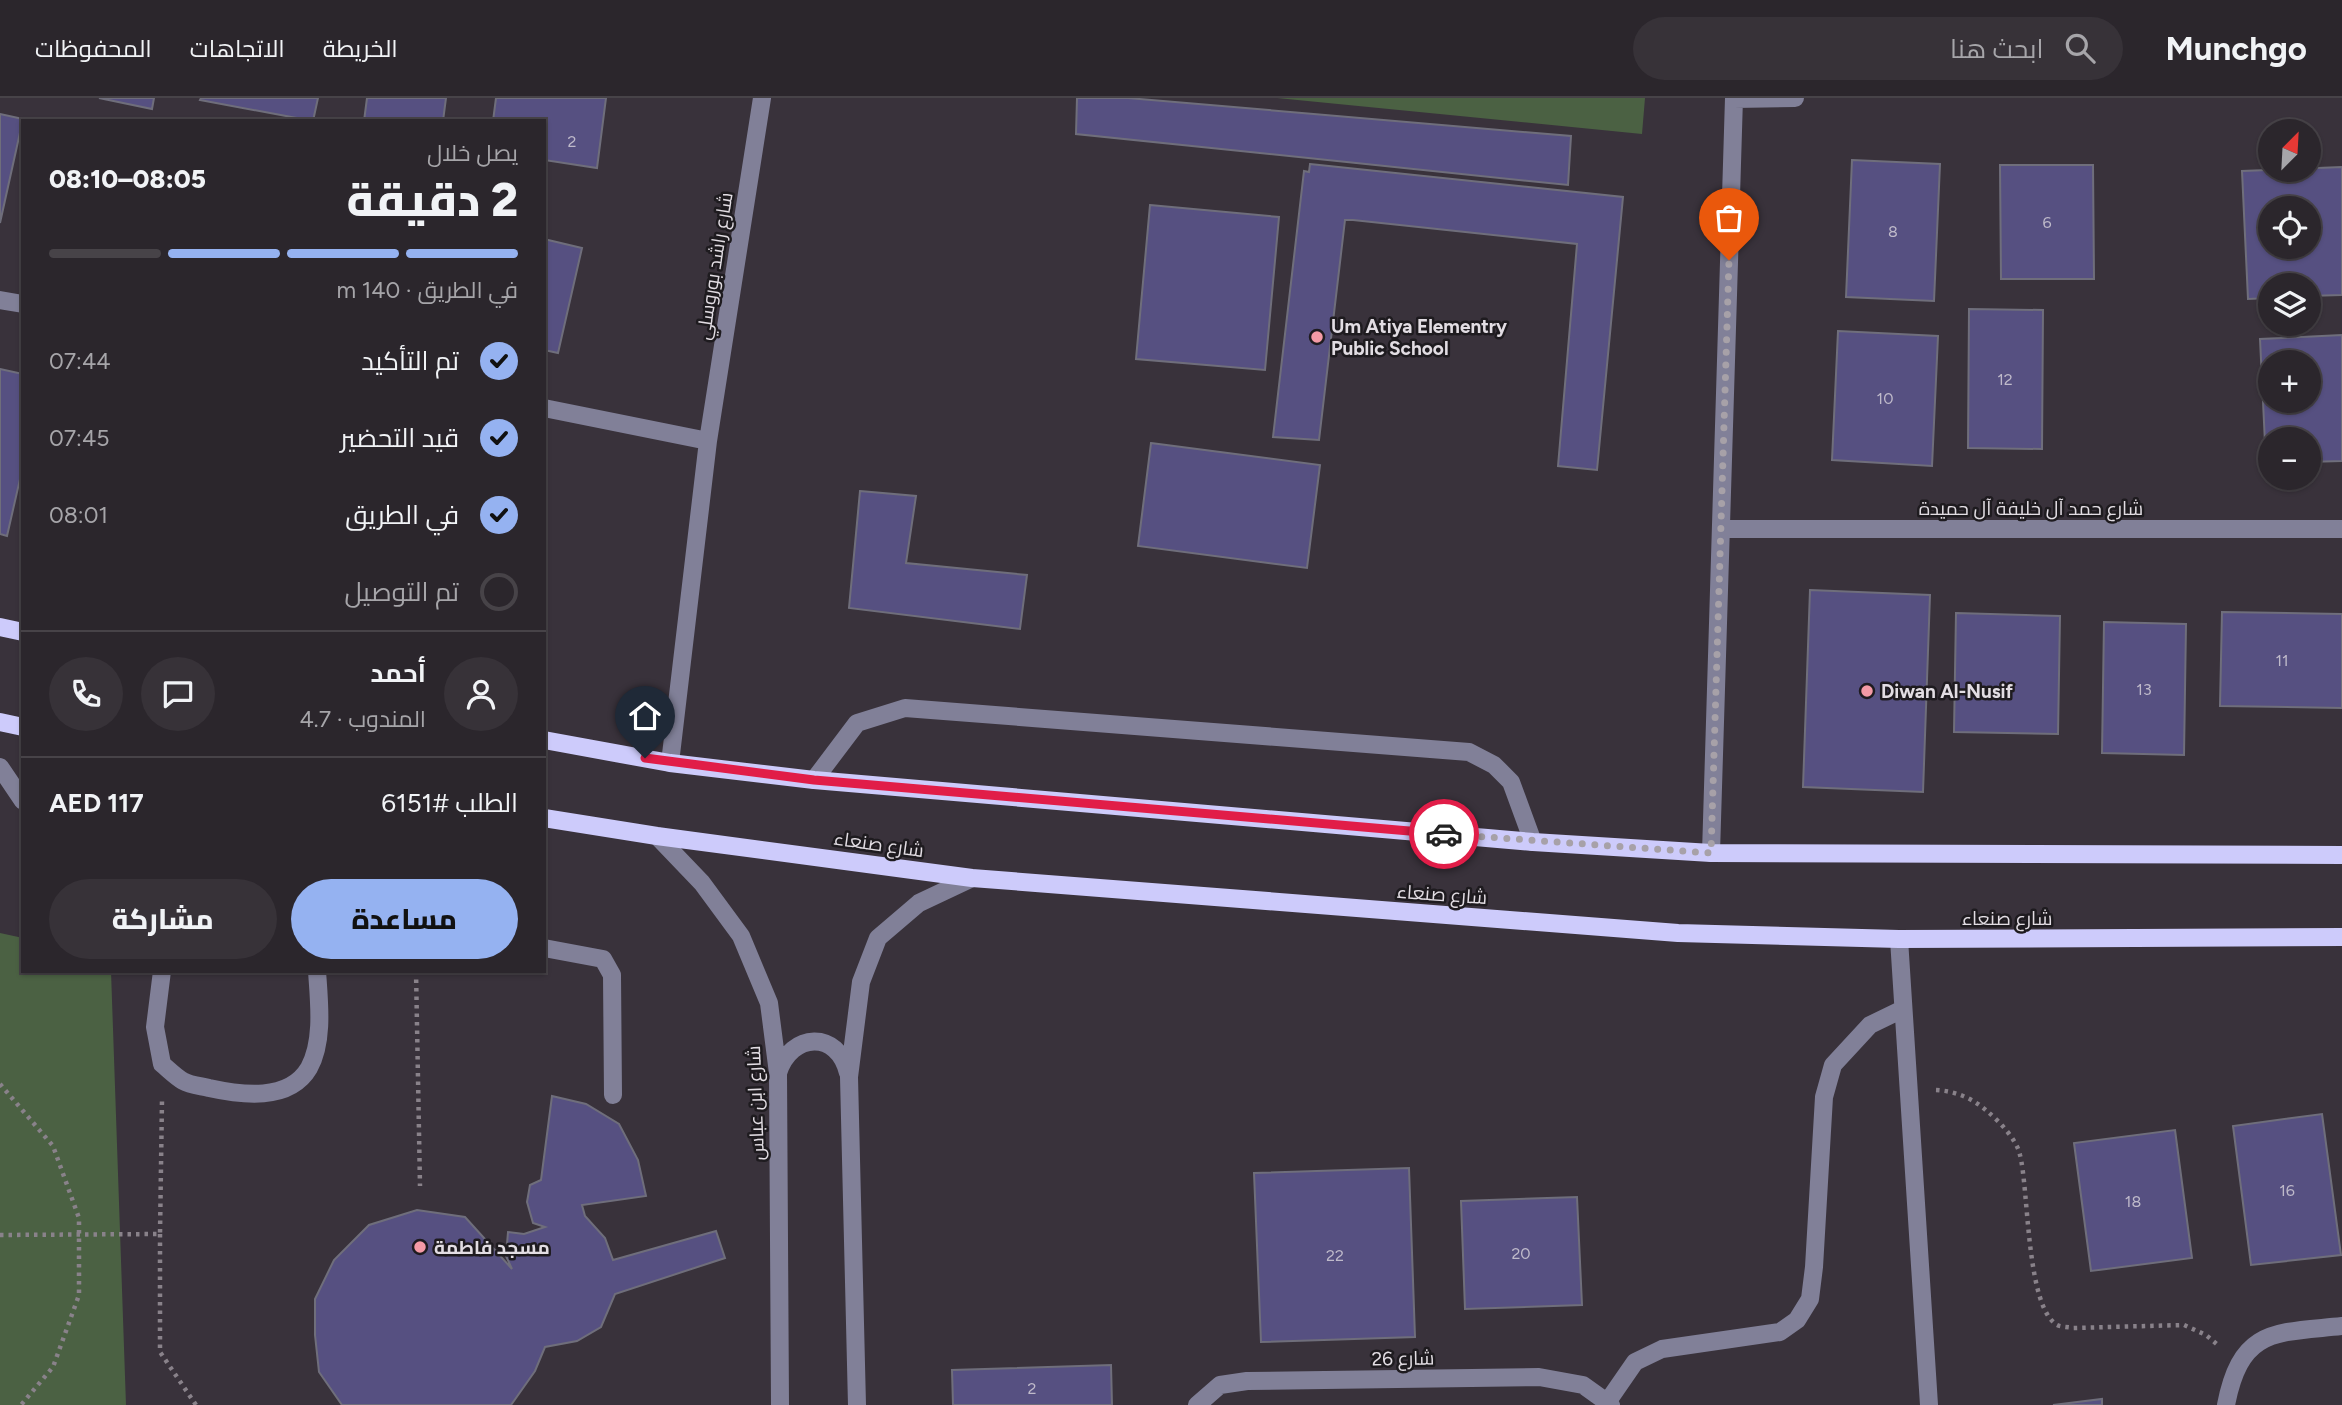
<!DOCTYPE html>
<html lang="ar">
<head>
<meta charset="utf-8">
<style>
  body { margin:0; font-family:Figtree,Cairo,sans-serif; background:#373238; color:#f1f3f6; direction:rtl; height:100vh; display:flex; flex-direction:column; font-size:26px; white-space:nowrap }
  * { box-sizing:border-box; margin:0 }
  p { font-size:23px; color:#a6a5a9 }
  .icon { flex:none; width:38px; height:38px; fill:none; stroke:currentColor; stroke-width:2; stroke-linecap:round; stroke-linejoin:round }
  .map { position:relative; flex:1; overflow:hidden; direction:ltr }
  .side { position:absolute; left:21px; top:21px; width:525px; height:854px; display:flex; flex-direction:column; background:#2b262c; border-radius:0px; box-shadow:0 2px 5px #0004,0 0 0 2px #474348; direction:rtl }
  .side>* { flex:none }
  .needle { width:46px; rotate:24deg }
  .fabs { position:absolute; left:2258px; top:21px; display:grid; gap:14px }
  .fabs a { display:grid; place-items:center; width:63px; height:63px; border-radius:50%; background:#2b262c; box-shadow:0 2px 5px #0004,0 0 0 2px #474348; font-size:35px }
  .pin { position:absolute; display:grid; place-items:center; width:60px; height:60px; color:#fff; margin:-72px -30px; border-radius:50% 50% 50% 0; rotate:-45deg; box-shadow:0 0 7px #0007 }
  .pin .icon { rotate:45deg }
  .courier { position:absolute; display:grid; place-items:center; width:70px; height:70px; margin:-35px; border:5px solid #e11d48; border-radius:50%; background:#fff; color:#222; box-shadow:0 2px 9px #0007 }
  .overview em { font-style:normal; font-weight:800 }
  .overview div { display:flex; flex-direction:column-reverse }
  .overview { display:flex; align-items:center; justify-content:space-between; height:119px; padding:0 28px }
  h1 { font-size:46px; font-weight:800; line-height:52px }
  .bar { display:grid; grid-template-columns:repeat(4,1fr); gap:10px 7px; align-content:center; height:84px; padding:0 28px }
  .bar i { height:9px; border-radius:5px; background:#474348 }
  .bar .active { background:#95b2f1 }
  .bar p { grid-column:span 4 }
  .line { display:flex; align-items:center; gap:18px; padding:0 28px; border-top:2px solid #474348 }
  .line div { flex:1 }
  .round { display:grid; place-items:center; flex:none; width:74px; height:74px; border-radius:37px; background:#373238 }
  ol { padding:0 28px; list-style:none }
  li { display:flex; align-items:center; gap:21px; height:77px }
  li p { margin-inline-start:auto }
  li .icon { padding:7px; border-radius:50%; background:#95b2f1; color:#111; stroke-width:4 }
  li:last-child { color:#a6a5a9 }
  li i { width:38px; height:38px; border:4px solid #474348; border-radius:50% }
  .cta { display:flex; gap:14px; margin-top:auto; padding:14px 28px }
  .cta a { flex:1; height:80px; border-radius:42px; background:#95b2f1; color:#111; font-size:28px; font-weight:800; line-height:80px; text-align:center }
  .cta a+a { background:#373238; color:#f1f3f6 }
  header { display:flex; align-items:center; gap:42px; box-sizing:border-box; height:98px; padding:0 35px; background:#2b262c; border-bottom:2px solid #474348 }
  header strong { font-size:33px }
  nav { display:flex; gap:38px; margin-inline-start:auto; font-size:24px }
  .search { width:490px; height:63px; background:#373238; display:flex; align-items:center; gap:18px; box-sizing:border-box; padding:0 24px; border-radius:38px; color:#a6a5a9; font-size:26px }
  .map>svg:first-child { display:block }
  .green { fill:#4b6143 }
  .building { fill:#565081; stroke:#6f6e7b; stroke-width:2; fill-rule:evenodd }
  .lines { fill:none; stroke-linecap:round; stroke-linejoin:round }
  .path { stroke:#89828a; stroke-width:4.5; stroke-dasharray:3.5 5; stroke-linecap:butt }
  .minor { stroke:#818098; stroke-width:18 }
  .major { stroke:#cdcbfb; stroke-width:18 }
  .done { stroke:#a7a1a8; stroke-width:7; stroke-dasharray:0 12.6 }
  .route { stroke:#e11d48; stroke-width:9 }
  .poi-dot { fill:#f49aa6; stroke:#1e1b1f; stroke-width:2.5 }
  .labels { text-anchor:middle; stroke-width:5; stroke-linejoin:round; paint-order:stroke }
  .number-label { font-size:16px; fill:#bfbaca }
  .street-label { font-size:19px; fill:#e2dde3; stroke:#1e1b1f }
  .poi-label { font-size:19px; font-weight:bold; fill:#e2dde3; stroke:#1e1b1f; text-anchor:start }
</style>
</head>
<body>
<header>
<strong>Munchgo</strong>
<div class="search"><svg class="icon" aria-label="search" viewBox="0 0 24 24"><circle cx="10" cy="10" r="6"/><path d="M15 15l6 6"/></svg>ابحث هنا</div>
<nav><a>الخريطة</a><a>الاتجاهات</a><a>المحفوظات</a></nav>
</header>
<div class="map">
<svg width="2342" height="1307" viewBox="0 0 2342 1307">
  <rect width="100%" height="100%" fill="#39323b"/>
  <path class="green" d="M1277 0H1645L1642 36Z
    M0 835 23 840V873H111L126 1307H0Z"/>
  <path class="building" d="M99 0H154L152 11Z
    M201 0H318L313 23 200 2Z
    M367 0H446L443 23H364Z
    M496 0H606L597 70 544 62V23H493Z
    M1077 0H1128L1571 38 1568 87 1076 36Z
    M0 16 23 21 0 125Z
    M1852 62 1940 66 1934 203 1846 199Z
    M1310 66 1623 99 1597 372 1558 368 1577 146 1353 122H1345L1319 342 1273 339 1304 73 1309 74Z
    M2000 67H2093L2094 181H2001Z
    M2342 69V197L2308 198V187H2270V200L2248 201 2242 73ZM2270 110H2308V149H2270Z
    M1150 107 1279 119 1265 272 1136 261Z
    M544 141 582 150 558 255 544 252Z
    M1969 211 2043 212 2042 351 1968 350Z
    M1838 233 1938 238 1932 368 1832 362Z
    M2342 237V363L2308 364V341H2270V366H2266L2260 241ZM2270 264H2308V303H2270Z
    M0 271 23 276V368L7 438 0 436Z
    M1151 345 1320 367 1307 470 1138 448Z
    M860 393 916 398 906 465 1027 477 1020 531 849 510Z
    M1810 492 1930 497 1923 694 1803 689Z
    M2222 514 2342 516V610L2220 608Z
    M1956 515 2060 518 2058 636 1954 634Z
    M2104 524 2186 526 2184 657 2102 655Z
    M552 998 586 1006 619 1026 638 1062 646 1098 582 1107 585 1118 605 1140 613 1162 716 1133 725 1160 615 1196 601 1229 577 1243 545 1249 535 1273 511 1307H342L319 1274 315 1237V1201L334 1162 369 1127 417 1112 465 1119 512 1171 506 1158 508 1134 524 1136 545 1129 533 1125 527 1104 530 1087 541 1082Z
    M2322 1016 2341 1157 2251 1167 2233 1028Z
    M2175 1032 2192 1160 2091 1173 2074 1045Z
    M1409 1070 1415 1239 1261 1244 1254 1075Z
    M1577 1099 1582 1207 1465 1211 1461 1103Z
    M1111 1267 1112 1307H953L952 1272Z
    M2102 1301V1307H2053Z"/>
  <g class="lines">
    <path class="path" d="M416 873 420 1088
      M0 986 53 1048 79 1120V1197L53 1269 21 1307
      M1936 992C1956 993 1974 1001 1988 1014 2000 1024 2017 1042 2020 1057 2029 1093 2026 1208 2057 1227 2061 1229 2069 1229 2073 1230L2184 1227 2206 1237 2218 1247
      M160 1136V1254L196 1307
      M0 1137 160 1136 162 1002"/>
    <path class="minor" d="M1734 1 1795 0
      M0 202 23 206
      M544 310 708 343
      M1721 431H2342
      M670 665 708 343 762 0
      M0 669 23 703
      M814 682 857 625 905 610 1469 654 1494 667 1511 684 1533 744
      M657 738 702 785 741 838 769 905 778 975 780 1307
      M1711 755 1734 0
      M1899 841 1929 1307
      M544 850 603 861 612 877 613 997
      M162 873 155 929 162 966C169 972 176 979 183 983 190 987 201 988 209 990 241 997 289 1004 309 970 324 943 319 903 317 873
      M778 975C791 934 838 932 848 975
      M1608 1303 1635 1264 1662 1251 1780 1234 1797 1222 1810 1201 1814 1169 1824 999 1833 967 1870 927 1903 911
      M857 1307 849 979 861 884 878 840 919 805 972 780
      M1197 1307 1220 1287 1247 1283 1539 1279 1583 1287 1611 1307
      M2226 1307C2241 1229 2276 1235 2342 1228"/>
    <path class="major" d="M0 529 23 534
      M0 624 23 629
      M544 642 670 665 814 682 1533 744 1711 755 2342 757
      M544 720 657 738 972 780 1678 835 1899 841 2342 839"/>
  </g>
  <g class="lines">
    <path class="done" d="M1444 736 1711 755 1729 162"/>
    <path class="route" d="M645 660 814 682 1444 736"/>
  </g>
  <g class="poi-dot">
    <circle cx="1317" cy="239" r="7"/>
    <circle cx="1867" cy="593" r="7"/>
    <circle cx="420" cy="1149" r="7"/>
  </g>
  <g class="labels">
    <g class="number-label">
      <text x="572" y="49">2</text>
      <text x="2047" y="130">6</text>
      <text x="1893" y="139">8</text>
      <text x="2005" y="287">12</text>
      <text x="1885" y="306">10</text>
      <text x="2282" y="568">11</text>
      <text x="2144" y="597">13</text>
      <text x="2287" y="1098">16</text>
      <text x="2133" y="1109">18</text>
      <text x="1521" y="1161">20</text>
      <text x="1335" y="1163">22</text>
      <text x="1032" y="1296">2</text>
    </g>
    <g class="street-label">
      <text transform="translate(714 168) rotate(-81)" y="7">شارع راشد بوروسلي</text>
      <text x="2031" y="417">شارع حمد آل خليفة آل حميدة</text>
      <text transform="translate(879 746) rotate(8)" y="7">شارع صنعاء</text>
      <text transform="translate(1442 796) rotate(4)" y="7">شارع صنعاء</text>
      <text x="2007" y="827">شارع صنعاء</text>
      <text transform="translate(755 1005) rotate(-92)" y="7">شارع ابن عباس</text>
      <text transform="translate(1403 1260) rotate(-1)" y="7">شارع 26</text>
    </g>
    <g class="poi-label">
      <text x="1331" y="235">Um Atiya Elementry<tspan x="1331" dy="22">Public School</tspan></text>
      <text x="1881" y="600">Diwan Al-Nusif</text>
      <text x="434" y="1156">مسجد فاطمة</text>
    </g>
  </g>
</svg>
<div class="fabs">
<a><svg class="needle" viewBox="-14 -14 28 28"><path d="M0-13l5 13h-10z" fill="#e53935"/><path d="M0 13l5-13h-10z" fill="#a6a5a9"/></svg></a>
<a><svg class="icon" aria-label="locate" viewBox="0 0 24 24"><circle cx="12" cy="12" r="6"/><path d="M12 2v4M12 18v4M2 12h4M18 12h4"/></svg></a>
<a><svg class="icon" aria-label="layers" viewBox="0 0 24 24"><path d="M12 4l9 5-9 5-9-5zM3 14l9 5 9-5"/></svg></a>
<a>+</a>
<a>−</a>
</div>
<div class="pin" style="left:1729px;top:162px;background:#ea580c"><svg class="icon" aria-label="bag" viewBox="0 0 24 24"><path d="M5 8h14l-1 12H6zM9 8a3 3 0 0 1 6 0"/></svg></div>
<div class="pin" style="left:645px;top:660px;background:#1f2937"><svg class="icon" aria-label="home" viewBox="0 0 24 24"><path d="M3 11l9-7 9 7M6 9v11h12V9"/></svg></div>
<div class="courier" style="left:1444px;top:736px"><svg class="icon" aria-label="car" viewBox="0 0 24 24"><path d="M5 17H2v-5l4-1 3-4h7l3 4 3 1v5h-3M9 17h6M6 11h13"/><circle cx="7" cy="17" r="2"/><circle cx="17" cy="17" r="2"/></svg></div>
<section class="side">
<div class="overview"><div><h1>2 دقيقة</h1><p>يصل خلال</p></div><em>08:05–08:10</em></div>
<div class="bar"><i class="active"></i><i class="active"></i><i class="active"></i><i></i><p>في الطريق · 140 m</p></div>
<ol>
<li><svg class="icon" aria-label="check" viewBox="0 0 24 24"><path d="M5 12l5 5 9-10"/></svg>تم التأكيد<p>07:44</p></li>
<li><svg class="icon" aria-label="check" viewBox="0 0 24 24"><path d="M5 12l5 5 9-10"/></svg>قيد التحضير<p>07:45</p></li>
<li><svg class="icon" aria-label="check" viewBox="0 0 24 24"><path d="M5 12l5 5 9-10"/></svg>في الطريق<p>08:01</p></li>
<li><i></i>تم التوصيل</li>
</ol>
<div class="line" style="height:126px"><a class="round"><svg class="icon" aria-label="person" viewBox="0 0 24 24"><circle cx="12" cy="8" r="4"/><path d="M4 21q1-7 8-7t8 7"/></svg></a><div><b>أحمد</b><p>المندوب · 4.7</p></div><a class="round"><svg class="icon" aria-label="chat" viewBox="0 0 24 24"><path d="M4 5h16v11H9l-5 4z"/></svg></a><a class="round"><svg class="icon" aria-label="phone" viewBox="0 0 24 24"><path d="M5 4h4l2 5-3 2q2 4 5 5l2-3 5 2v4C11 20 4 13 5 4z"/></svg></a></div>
<div class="line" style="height:91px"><div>الطلب #6151</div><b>AED 117</b></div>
<div class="cta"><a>مساعدة</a><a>مشاركة</a></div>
</section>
</div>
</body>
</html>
